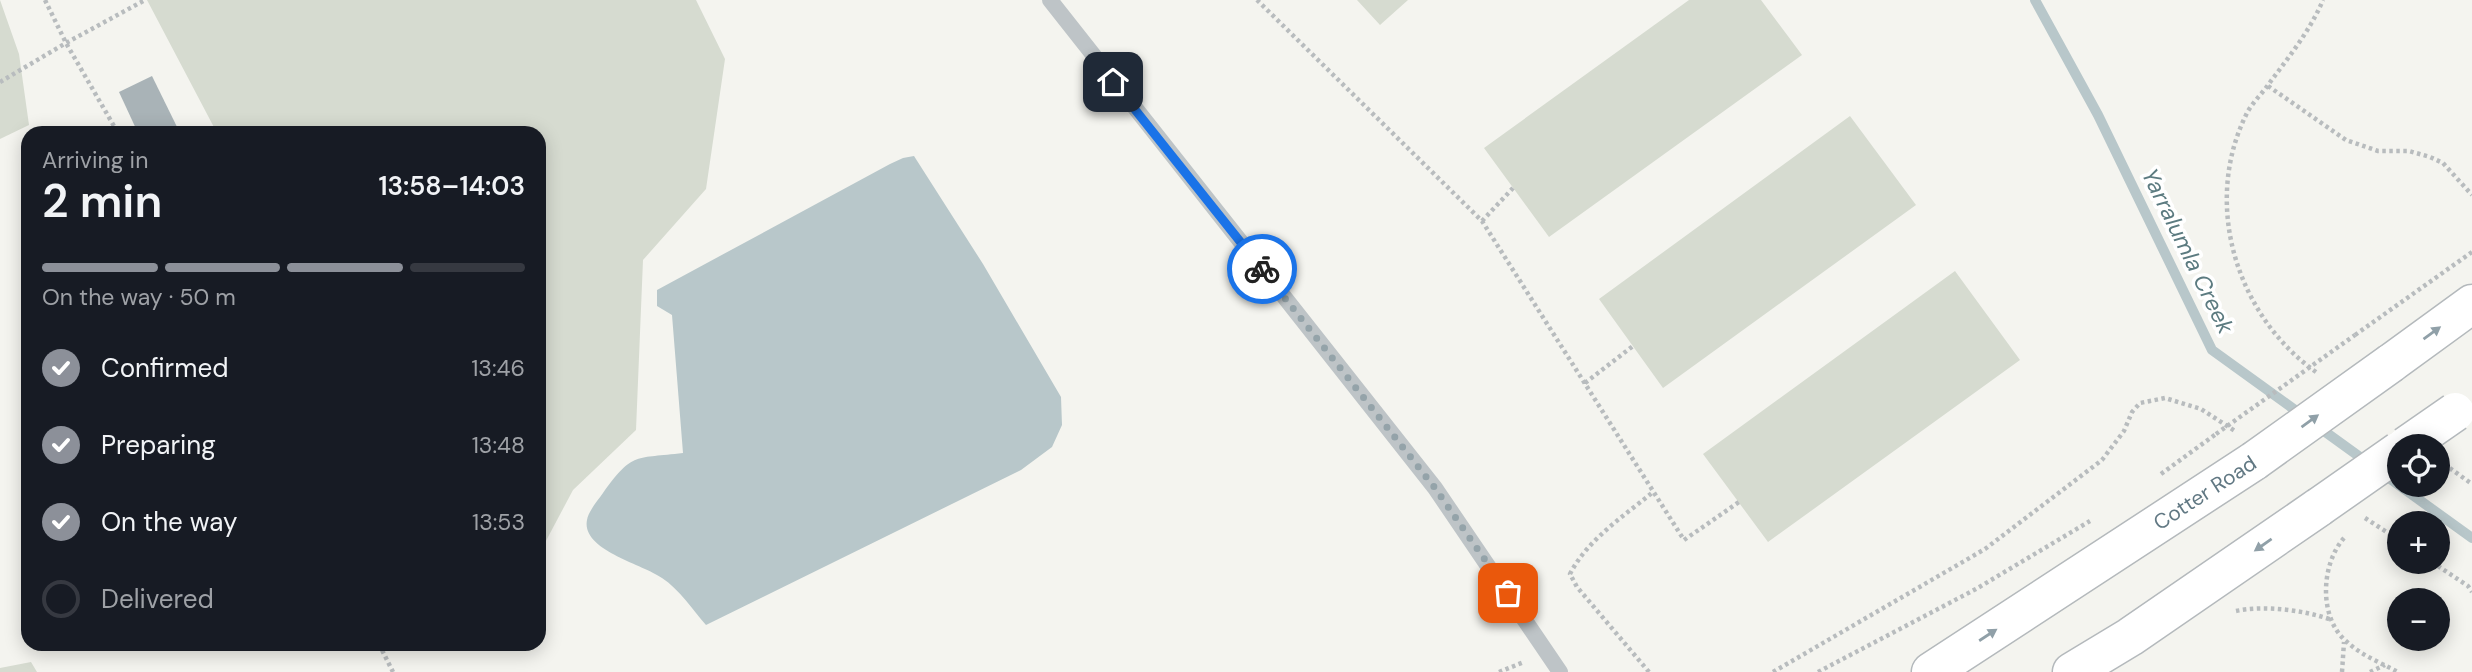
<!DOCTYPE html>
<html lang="en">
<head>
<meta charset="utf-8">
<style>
  body { margin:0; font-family:"DM Sans",sans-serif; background:#20242c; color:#f1f3f6; height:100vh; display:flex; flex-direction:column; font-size:26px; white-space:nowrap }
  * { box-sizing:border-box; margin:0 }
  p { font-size:23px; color:#9ea1a6 }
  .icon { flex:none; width:38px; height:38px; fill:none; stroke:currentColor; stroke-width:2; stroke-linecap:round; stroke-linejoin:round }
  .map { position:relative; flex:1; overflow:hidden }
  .side { position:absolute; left:21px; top:126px; width:525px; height:525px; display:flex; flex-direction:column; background:#171b24; border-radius:21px; box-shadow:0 4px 18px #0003 }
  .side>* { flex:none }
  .controls { position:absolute; left:2387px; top:434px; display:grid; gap:14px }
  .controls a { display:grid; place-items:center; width:63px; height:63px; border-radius:50%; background:#171b24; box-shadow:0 4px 18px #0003; font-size:35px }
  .pin { position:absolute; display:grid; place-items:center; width:60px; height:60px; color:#fff; margin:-30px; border-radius:14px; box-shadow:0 4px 10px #0006 }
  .courier { position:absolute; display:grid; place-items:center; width:70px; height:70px; margin:-35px; border:5px solid #1a73e8; border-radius:50%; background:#fff; color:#222; box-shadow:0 2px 9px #0007 }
  .head em { font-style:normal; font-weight:600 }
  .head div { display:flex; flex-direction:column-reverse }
  .head { display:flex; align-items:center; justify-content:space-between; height:119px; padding:0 21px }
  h1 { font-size:46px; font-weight:600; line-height:52px }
  .bar { display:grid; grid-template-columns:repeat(4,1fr); gap:10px 7px; align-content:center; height:84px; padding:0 21px }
  .bar i { height:9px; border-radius:5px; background:#363941 }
  .bar .active { background:#8c9099 }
  .bar p { grid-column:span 4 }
  ol { padding:0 21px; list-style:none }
  li { display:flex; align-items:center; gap:21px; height:77px }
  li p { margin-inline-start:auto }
  li .icon { padding:7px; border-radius:50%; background:#8c9099; color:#fff; stroke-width:4 }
  li:last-child { color:#9ea1a6 }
  li i { width:38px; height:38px; border:4px solid #363941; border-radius:50% }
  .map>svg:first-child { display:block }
  .green { fill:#d6dbd0 }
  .water { fill:#b8c7ca }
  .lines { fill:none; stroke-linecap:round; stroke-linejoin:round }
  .stream { stroke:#b8c7ca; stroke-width:10 }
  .building { fill:#a9b3b7 }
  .primary-casing { stroke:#b4b9bc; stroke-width:41 }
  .path { stroke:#b8bcbe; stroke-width:4.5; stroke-dasharray:3.5 3.5; stroke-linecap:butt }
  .lane { stroke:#bec4c7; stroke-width:16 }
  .primary { stroke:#fff; stroke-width:38 }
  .primary-bridge-casing { stroke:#b4b9bc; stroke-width:41; stroke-linecap:butt }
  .path-bridge { stroke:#b8bcbe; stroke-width:4.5; stroke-dasharray:3.5 3.5; stroke-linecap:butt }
  .primary-bridge { stroke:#fff; stroke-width:38 }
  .oneway { fill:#90a0a8 }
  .done { stroke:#94a3a9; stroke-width:7; stroke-dasharray:0 12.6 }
  .route { stroke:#1a73e8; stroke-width:9 }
  .labels { text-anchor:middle; stroke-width:7; stroke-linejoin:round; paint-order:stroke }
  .street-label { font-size:21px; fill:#617883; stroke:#fff }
  .water-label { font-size:23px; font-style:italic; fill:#5c7b80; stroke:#fff }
</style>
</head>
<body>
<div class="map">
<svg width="2472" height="672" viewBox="0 0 2472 672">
  <rect width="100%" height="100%" fill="#f4f4ef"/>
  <path class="green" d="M0 0 19 54 29 125 0 139Z
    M147 0H696L725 59 706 189 643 260 636 430 573 490 539 554V133H217Z
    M1357 0H1408L1380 25Z
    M1689 0H1761L1802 55 1549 237 1484 148Z
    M1850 116 1916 205 1663 388 1599 299Z
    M1955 271 2020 360 1768 542 1703 454Z
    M31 662 37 672H0V668Z"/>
  <path class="water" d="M914 156 983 264 1061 397 1062 425 1052 447 1021 470 706 625C693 610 679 589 662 578 642 564 581 550 587 520 588 512 598 500 603 493 633 451 636 459 683 453L672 315 657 306V290L890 164 903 158Z"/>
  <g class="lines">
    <path class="stream" d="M2035 0 2098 115 2212 350 2472 538"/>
  </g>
  <path class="building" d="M152 76 180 133H138L119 92Z"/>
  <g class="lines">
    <defs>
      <path id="primary" d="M2391 363 2472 304
        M1931 672 2254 461
        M2072 672 2130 637 2319 507"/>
    </defs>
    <use href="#primary" class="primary-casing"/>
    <path class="path" d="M45 0 66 43 118 133
      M1257 0 1482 221 1684 540 1739 502
      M0 82 66 43 145 0
      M2268 86 2346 140 2378 151H2409L2430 157 2443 163 2472 195
      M1482 221 1513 188
      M2355 335 2472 252
      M2316 372C2237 316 2202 205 2246 115 2251 104 2261 95 2268 85 2288 58 2310 31 2323 0
      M1585 383 1633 346
      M2444 464 2472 484
      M2161 474 2216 434
      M2365 518 2399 540
      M2344 538C2321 564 2318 618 2347 642 2361 655 2381 663 2398 672
      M2432 562 2468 586 2472 592
      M2236 611C2265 605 2304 610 2332 620
      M379 644 393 672
      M1499 672 1524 662
      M1649 672 1577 587 1570 574C1587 540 1624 516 1653 492
      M1773 672 1985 549 2102 460 2124 431 2132 412 2140 403 2165 398 2201 409 2235 431
      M1818 672 1976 589 2090 521
      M2342 672 2344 642
      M2370 672 2385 665"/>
    <path class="lane" d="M1050 0 1435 488 1560 672"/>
    <use href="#primary" class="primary"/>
    <defs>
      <path id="primary-bridge" d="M2406 446 2455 412
        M2254 461 2391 363
        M2319 507 2399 451"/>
    </defs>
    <use href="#primary-bridge" class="primary-bridge-casing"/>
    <path class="path-bridge" d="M2216 434 2355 335"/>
    <use href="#primary-bridge" class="primary-bridge"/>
  </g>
  <defs><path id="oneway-solid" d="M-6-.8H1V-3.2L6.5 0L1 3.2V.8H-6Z" transform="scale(1.75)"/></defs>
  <g class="oneway">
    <use href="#oneway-solid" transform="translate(2432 333) rotate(-36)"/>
    <use href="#oneway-solid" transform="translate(2310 421) rotate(-36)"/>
    <use href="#oneway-solid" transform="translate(2263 545) rotate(145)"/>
    <use href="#oneway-solid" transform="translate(1988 635) rotate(-33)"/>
  </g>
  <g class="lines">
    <path class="done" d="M1262 269 1435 488 1508 593"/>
    <path class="route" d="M1113 82 1262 269"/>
  </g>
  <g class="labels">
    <g class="street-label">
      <text transform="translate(2205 493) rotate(-33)" y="7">Cotter Road</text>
    </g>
    <g class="water-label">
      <text transform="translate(2188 251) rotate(64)" y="8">Yarralumla Creek</text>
    </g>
  </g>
</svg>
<div class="controls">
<a><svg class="icon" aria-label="locate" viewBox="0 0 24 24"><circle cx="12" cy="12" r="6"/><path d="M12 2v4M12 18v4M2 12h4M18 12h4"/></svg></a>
<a>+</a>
<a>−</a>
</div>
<div class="pin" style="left:1508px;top:593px;background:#ea580c"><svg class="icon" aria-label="bag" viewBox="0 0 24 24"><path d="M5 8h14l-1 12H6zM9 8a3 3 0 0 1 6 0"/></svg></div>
<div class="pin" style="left:1113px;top:82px;background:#1f2937"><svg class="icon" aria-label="home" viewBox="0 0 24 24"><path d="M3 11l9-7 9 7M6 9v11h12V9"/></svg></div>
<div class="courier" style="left:1262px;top:269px"><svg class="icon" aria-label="bike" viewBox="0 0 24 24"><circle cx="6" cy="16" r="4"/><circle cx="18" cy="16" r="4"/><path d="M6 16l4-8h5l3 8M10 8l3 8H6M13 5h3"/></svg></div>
<section class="side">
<div class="head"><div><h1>2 min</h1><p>Arriving in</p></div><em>13:58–14:03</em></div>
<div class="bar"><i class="active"></i><i class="active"></i><i class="active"></i><i></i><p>On the way · 50 m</p></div>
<ol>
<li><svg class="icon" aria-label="check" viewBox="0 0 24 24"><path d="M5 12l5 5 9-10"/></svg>Confirmed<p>13:46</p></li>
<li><svg class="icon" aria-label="check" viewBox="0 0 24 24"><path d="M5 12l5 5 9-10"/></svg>Preparing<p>13:48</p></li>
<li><svg class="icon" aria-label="check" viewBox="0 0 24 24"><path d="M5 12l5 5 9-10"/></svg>On the way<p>13:53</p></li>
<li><i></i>Delivered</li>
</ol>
</section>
</div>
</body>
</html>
